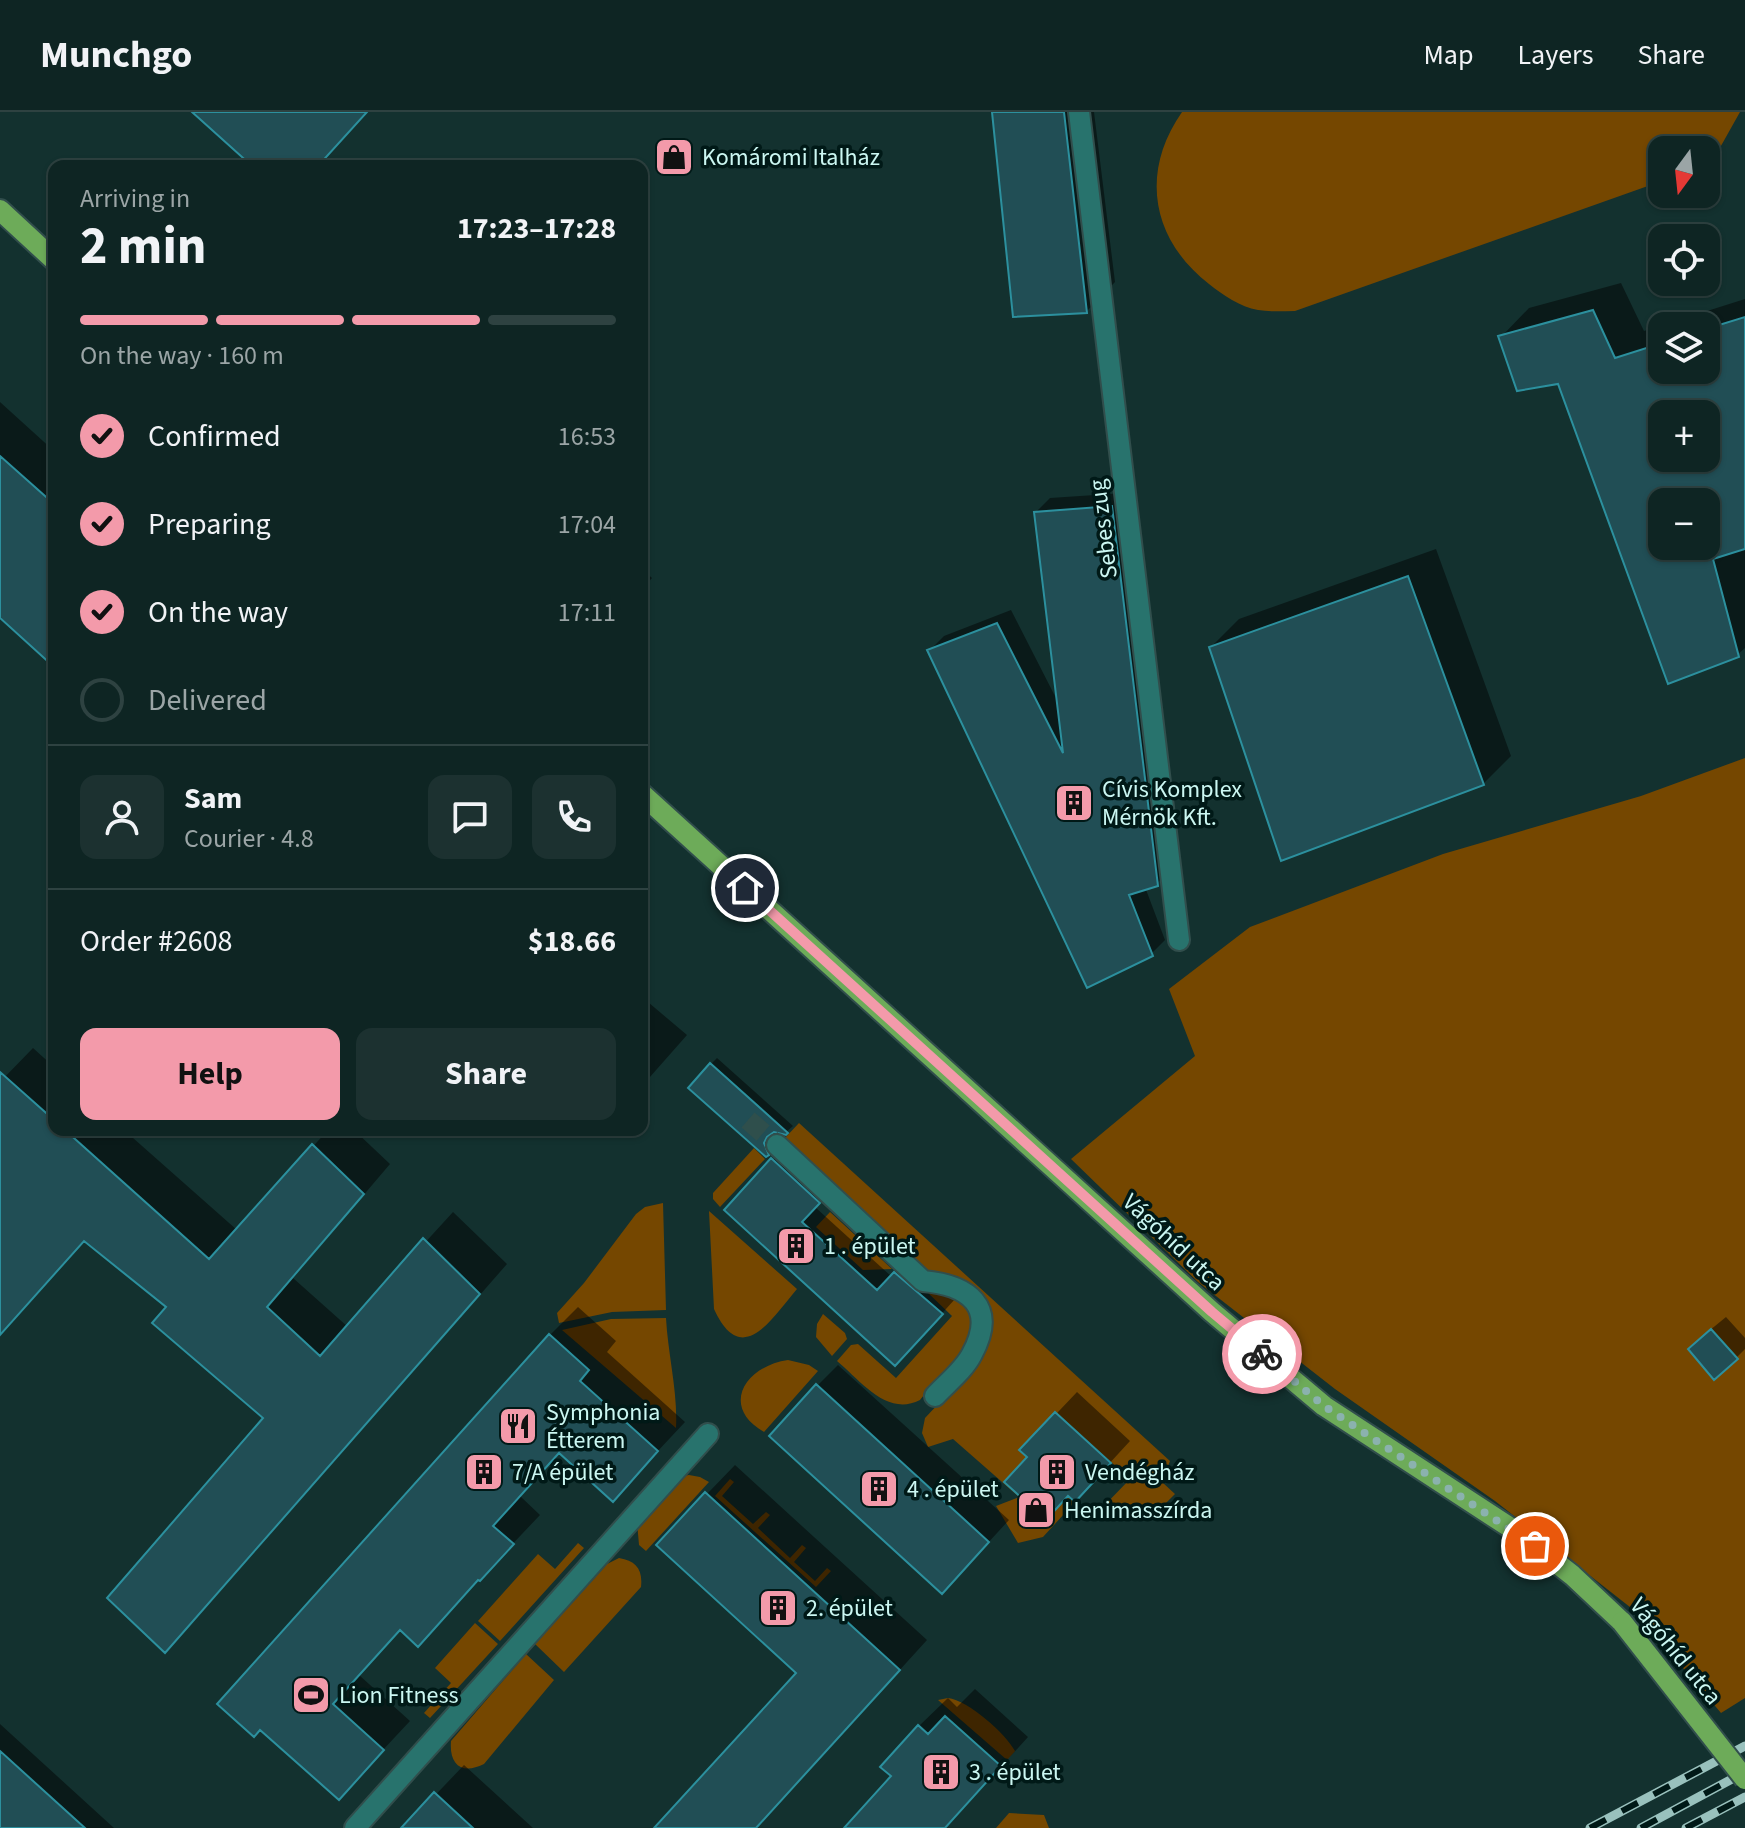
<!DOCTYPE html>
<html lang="en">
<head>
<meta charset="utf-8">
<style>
  body { margin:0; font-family:"Source Sans 3",sans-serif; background:#1c3130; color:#f1f3f6; height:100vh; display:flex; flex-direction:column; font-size:30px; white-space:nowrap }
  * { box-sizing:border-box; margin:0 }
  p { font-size:26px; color:#9ba5a6 }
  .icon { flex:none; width:44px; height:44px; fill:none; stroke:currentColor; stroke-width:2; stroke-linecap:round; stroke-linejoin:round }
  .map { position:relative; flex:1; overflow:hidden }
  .details { position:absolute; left:48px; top:48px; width:600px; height:976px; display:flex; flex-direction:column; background:#0e2523; border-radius:16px; box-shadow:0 2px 6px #0004,0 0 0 2px #2e4241 }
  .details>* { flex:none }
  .needle { width:52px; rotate:195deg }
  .buttons { position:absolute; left:1648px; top:24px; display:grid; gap:16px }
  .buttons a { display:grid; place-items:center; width:72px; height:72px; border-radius:16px; background:#0e2523; box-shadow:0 2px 6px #0004,0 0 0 2px #2e4241; font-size:40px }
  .pin { position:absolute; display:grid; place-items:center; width:68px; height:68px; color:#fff; margin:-34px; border:4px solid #fff; border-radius:50%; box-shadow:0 2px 8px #0007 }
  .courier { position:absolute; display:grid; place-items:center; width:80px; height:80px; margin:-40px; border:6px solid #f39aaa; border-radius:50%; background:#fff; color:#222; box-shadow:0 2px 10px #0007 }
  .summary em { font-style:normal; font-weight:700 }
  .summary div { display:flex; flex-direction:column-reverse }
  .summary { display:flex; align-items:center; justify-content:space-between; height:136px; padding:0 32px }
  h1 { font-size:52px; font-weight:700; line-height:60px }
  .bar { display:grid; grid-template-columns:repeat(4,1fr); gap:12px 8px; align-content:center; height:96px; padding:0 32px }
  .bar i { height:10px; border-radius:6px; background:#2e4241 }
  .bar .selected { background:#f39aaa }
  .bar p { grid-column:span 4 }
  .line { display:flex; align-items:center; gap:20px; padding:0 32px; border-top:2px solid #2e4241 }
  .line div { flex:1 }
  .round { display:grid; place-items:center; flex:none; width:84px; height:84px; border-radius:16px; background:#1c3130 }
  ol { padding:0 32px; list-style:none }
  li { display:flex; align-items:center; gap:24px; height:88px }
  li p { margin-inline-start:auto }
  li .icon { padding:8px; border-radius:50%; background:#f39aaa; color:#111; stroke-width:4 }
  li:last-child { color:#9ba5a6 }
  li i { width:44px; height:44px; border:4px solid #2e4241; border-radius:50% }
  .primary-button { display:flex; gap:16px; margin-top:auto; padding:16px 32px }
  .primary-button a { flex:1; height:92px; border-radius:16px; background:#f39aaa; color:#111; font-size:32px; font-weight:700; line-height:92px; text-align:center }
  .primary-button a+a { background:#1c3130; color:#f1f3f6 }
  header { display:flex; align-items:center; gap:48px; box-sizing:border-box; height:112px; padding:0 40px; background:#0e2523; border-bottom:2px solid #2e4241 }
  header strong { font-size:38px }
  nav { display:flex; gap:44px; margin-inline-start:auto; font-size:28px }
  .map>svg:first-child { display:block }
  .green { fill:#754700 }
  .shadow { fill:#0007; fill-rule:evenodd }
  .building { fill:#214e55; stroke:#2c909e; stroke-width:2; fill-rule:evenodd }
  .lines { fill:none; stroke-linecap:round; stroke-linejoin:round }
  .minor-tunnel { stroke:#2f4f4c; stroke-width:20; stroke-dasharray:20 10; stroke-linecap:butt }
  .minor-casing { stroke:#314e4c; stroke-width:24 }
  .major-casing { stroke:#314e4c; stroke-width:24 }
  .minor { stroke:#28736d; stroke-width:20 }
  .major { stroke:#6dab59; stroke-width:20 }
  .rail-casing { stroke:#99c1bd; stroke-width:9 }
  .rail { stroke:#001917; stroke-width:6; stroke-dasharray:18; stroke-linecap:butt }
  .major-bridge-casing { stroke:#314e4c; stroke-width:24; stroke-linecap:butt }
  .major-bridge { stroke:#6dab59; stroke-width:20 }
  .done { stroke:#8bb2ae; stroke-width:8; stroke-dasharray:0 14.4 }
  .route { stroke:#f39aaa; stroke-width:10 }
  .labels { text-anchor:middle; stroke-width:7; stroke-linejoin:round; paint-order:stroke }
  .poi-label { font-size:24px; fill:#cbf7f2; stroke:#001917; text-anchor:start }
  .street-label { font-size:24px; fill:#cbf7f2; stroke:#001917 }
</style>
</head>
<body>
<header>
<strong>Munchgo</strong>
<nav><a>Map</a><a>Layers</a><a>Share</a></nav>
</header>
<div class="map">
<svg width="1745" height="1716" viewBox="0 0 1745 1716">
  <rect width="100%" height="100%" fill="#13312f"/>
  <path class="green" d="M1182 0H1740L1717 41 1706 49V38H1662V69L1295 199C1283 199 1270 200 1258 198 1240 195 1223 183 1209 172 1151 127 1140 60 1182 0Z
    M1745 646V1586L1721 1601 1635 1499 1495 1389 1335 1277 1198 1170 1071 1047 1195 944 1169 877 1250 815 1443 742 1641 684Z
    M799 1011 1170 1349 1162 1370 1175 1382 1149 1408 1135 1401 1110 1406 1100 1398 1130 1367 1055 1300 1020 1337 1027 1345 1004 1370 1046 1408 1068 1384 1075 1390 1043 1425 1018 1431 996 1394 1019 1385 953 1327 928 1335 922 1321 925 1306 973 1255 989 1228 971 1174 937 1162H927L783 1028Z
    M754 1036 765 1047 720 1095 713 1087V1081Z
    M663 1091 666 1198 612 1200 559 1211 557 1201 584 1171 636 1102 645 1095Z
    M709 1099 797 1177C772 1206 742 1258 714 1197Z
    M830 1100 892 1157 863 1158 816 1115Z
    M926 1179C941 1179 949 1183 962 1190 1000 1212 936 1269 920 1288 887 1305 861 1269 837 1249L851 1233 858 1232 896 1266 952 1204Z
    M823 1202 845 1221 847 1227 832 1244 816 1225 817 1212Z
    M666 1206C668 1243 678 1281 676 1316L562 1218 611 1207Z
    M788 1248 809 1253 818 1259 764 1320C719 1294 746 1254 788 1248Z
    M689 1363 700 1365 709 1370 646 1439 639 1433 637 1410 677 1365Z
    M730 1367 734 1370 722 1384 753 1412 766 1400 770 1403 758 1416 790 1446 802 1433 806 1436 794 1450 815 1469 827 1456 831 1459 816 1475 715 1384Z
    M578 1431 584 1436 500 1529 478 1509 538 1442 555 1457Z
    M619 1446C636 1449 643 1457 641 1475L564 1560 535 1532 607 1452Z
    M475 1511 498 1532 430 1606 424 1601 451 1571 435 1556Z
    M526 1542 554 1568 484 1652C462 1663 449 1653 451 1629Z
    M948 1586C968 1588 1006 1622 1015 1639L1007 1648 938 1588Z
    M1009 1701 1044 1703 1049 1716H996Z"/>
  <path class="shadow" d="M994 0H1094L1115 170 1087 199Z
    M1621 171 1644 219 1745 187V536L1737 543 1669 570 1560 270 1501 225 1529 196ZM1662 214H1706V258H1662ZM1662 302H1706V346H1662ZM1662 390H1706V434H1662Z
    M0 290 54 339V552L0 504Z
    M1125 381 1171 758 1156 772 1145 775 1165 828 1151 842 930 538 944 524 1011 498 1059 592 1036 400 1050 386Z
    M1436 437 1511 644 1483 672 1211 535 1239 507Z
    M642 457 652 466 642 477Z
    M642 885 687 923 642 974Z
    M33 936 54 955V1018H124L237 1118 328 1018H354L390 1052 293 1166 348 1215 453 1100 507 1152 193 1510 165 1538 266 1306 169 1195 85 1128 0 1224V970Z
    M717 946 793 1014 785 1021 771 1020 770 1023 774 1035 766 1043 711 952Z
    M786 1034 832 1076 815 1095 892 1165 909 1147 955 1187 909 1238 727 1098Z
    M578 1195 616 1229 607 1240 685 1310 613 1387 560 1340 520 1384 540 1403 418 1532 401 1516 359 1563 410 1609 339 1685 260 1615 550 1223Z
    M1726 1205 1745 1226V1237L1736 1246 1704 1223Z
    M838 1253 1009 1408 963 1458 817 1274Z
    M1077 1280 1130 1329 1096 1366 1022 1338Z
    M735 1353 927 1528 756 1716H657L799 1561 707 1382Z
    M975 1577 1028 1625 945 1716H847L894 1664 919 1614 948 1586 957 1595Z
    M0 1612 114 1716H0Z
    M464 1653 533 1716H404Z"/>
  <path class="building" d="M192 0H367L318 54H252Z
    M992 0H1064L1087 201 1013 205Z
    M1593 198 1615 246 1662 231V258H1706V217L1745 205V437L1713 447 1739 545 1668 572 1558 272 1517 279 1498 224ZM1662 302H1706V346H1662ZM1662 390H1706V434H1662Z
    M0 344 54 392V555L0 506Z
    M1112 394 1158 774 1129 783 1153 844 1087 876 927 538 997 511 1063 641 1034 400Z
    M1408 464 1484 673 1281 749 1209 535Z
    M710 951 788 1021 786 1023 774 1020 767 1025 764 1031 769 1043 766 1045 688 976Z
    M0 960 54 1008V1018H65L209 1147 312 1032 364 1082 267 1195 320 1244 423 1126 480 1182 165 1541 107 1486 263 1306 152 1211 166 1195 84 1129 0 1223Z
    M771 1046 820 1091 802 1110 877 1178 894 1160 943 1202 895 1254 724 1098Z
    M1711 1217 1738 1247 1714 1268 1688 1237Z
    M549 1222 589 1258 580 1269 658 1339 613 1390 559 1341 493 1414 514 1432 480 1469 478 1468 418 1535 400 1518 333 1592 384 1638 339 1688 260 1618 254 1625 217 1592Z
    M816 1272 989 1430 942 1482 769 1324Z
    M1055 1300 1111 1351 1075 1390 1068 1384 1046 1408 1004 1370 1027 1345 1019 1338Z
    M705 1380 900 1558 756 1716H654L796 1561 656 1433Z
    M945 1604 1001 1654 945 1716H844L891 1664 880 1655 918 1613 928 1622Z
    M0 1639 85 1716H0Z
    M434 1680 473 1716H401Z"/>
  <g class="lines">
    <path class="minor-tunnel" d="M748 1008 777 1033"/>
    <defs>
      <path id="minor" d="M1079 0 1179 828
        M777 1033 923 1169C968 1173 998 1194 972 1242 964 1258 947 1271 935 1284
        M355 1716 708 1322"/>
      <path id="major" d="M0 98 54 148
        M642 682 1212 1200 1324 1294 1517 1420 1572 1463 1622 1510"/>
    </defs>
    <use href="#minor" class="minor-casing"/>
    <use href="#major" class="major-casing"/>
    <use href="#minor" class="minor"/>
    <use href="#major" class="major"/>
    <defs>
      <path id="rail" d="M1590 1716 1745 1634
        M1641 1716 1745 1660
        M1686 1716 1745 1685"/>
    </defs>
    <use href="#rail" class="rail-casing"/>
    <use href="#rail" class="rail"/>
    <defs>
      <path id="major-bridge" d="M1622 1510 1745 1667"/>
    </defs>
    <use href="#major-bridge" class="major-bridge-casing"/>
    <use href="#major-bridge" class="major-bridge"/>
  </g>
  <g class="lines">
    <path class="done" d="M1262 1242 1324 1294 1535 1434"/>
    <path class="route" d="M745 776 1212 1200 1262 1242"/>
  </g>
  <defs>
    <symbol id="shop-square" viewBox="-11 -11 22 22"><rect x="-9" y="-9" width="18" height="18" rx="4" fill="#f39aaa" stroke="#001917"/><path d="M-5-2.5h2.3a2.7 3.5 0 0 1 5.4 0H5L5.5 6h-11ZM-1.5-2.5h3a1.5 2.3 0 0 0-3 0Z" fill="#111"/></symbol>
    <symbol id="building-square" viewBox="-11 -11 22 22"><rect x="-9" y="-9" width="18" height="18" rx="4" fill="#f39aaa" stroke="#001917"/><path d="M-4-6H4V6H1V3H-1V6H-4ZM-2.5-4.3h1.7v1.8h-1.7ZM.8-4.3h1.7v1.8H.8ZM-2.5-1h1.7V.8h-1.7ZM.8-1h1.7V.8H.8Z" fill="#111"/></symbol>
    <symbol id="restaurant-square" viewBox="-11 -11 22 22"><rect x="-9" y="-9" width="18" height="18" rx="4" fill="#f39aaa" stroke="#001917"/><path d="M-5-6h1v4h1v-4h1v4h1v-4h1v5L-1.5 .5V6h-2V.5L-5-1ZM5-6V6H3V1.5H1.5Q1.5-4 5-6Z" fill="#111"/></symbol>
    <symbol id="stadium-square" viewBox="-11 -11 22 22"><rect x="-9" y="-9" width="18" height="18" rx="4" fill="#f39aaa" stroke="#001917"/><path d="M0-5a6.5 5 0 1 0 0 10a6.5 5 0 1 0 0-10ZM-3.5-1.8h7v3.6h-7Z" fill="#111"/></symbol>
  </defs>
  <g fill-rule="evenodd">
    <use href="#shop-square" x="652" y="23" width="44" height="44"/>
    <use href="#building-square" x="1052" y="669" width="44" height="44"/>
    <use href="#building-square" x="774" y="1112" width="44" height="44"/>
    <use href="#restaurant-square" x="496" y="1292" width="44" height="44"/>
    <use href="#building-square" x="462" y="1338" width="44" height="44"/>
    <use href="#building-square" x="1035" y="1338" width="44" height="44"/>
    <use href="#building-square" x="857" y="1355" width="44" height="44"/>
    <use href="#shop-square" x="1014" y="1376" width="44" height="44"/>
    <use href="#building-square" x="756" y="1474" width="44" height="44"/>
    <use href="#stadium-square" x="289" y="1561" width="44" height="44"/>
    <use href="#building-square" x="919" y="1638" width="44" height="44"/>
  </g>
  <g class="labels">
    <g class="poi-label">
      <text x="702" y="53">Komáromi Italház</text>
      <text x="1102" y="685">Cívis Komplex<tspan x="1102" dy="28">Mérnök Kft.</tspan></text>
      <text x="824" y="1142">1 . épület</text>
      <text x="546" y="1308">Symphonia<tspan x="546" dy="28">Étterem</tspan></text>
      <text x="512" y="1368">7/A épület</text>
      <text x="1085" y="1368">Vendégház</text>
      <text x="907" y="1385">4 . épület</text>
      <text x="1064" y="1406">Henimasszírda</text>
      <text x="806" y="1504">2. épület</text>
      <text x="339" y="1591">Lion Fitness</text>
      <text x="969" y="1668">3 . épület</text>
    </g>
    <g class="street-label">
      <text transform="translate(1103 417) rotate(-97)" y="8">Sebes zug</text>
      <text transform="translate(1174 1130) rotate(43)" y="8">Vágóhíd utca</text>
      <text transform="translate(1676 1539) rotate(51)" y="8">Vágóhíd utca</text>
    </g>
  </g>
</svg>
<div class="buttons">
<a><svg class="needle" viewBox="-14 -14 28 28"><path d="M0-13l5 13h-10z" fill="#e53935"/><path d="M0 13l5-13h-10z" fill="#9ba5a6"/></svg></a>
<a><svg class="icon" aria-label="locate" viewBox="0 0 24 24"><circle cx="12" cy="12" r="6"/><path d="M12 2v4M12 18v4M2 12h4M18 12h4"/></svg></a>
<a><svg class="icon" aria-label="layers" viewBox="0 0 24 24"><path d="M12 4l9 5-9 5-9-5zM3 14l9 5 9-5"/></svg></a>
<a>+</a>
<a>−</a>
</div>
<div class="pin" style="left:1535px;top:1434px;background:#ea580c"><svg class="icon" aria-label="bag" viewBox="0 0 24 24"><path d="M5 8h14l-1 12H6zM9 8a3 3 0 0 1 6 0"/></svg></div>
<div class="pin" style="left:745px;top:776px;background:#1f2937"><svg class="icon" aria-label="home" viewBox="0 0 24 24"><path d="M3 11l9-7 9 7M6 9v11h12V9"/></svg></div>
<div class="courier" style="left:1262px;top:1242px"><svg class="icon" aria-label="bike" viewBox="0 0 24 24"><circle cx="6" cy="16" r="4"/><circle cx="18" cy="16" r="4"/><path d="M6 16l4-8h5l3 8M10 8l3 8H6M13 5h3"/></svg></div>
<section class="details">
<div class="summary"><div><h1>2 min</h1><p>Arriving in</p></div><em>17:23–17:28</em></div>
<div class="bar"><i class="selected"></i><i class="selected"></i><i class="selected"></i><i></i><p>On the way · 160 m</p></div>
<ol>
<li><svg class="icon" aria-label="check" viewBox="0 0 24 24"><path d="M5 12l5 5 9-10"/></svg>Confirmed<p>16:53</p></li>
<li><svg class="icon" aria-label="check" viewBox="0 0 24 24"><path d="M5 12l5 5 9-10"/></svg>Preparing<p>17:04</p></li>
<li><svg class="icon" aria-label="check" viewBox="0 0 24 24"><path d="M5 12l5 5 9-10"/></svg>On the way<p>17:11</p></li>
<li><i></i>Delivered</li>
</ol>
<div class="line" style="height:144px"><a class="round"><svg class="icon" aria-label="person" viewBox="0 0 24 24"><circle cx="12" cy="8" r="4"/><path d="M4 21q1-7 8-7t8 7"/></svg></a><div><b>Sam</b><p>Courier · 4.8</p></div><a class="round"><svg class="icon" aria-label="chat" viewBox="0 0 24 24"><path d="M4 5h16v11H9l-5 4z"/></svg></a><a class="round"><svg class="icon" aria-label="phone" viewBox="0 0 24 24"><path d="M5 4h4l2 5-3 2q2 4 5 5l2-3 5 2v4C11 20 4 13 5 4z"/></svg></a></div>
<div class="line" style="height:104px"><div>Order #2608</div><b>$18.66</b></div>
<div class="primary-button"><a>Help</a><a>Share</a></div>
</section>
</div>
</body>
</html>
